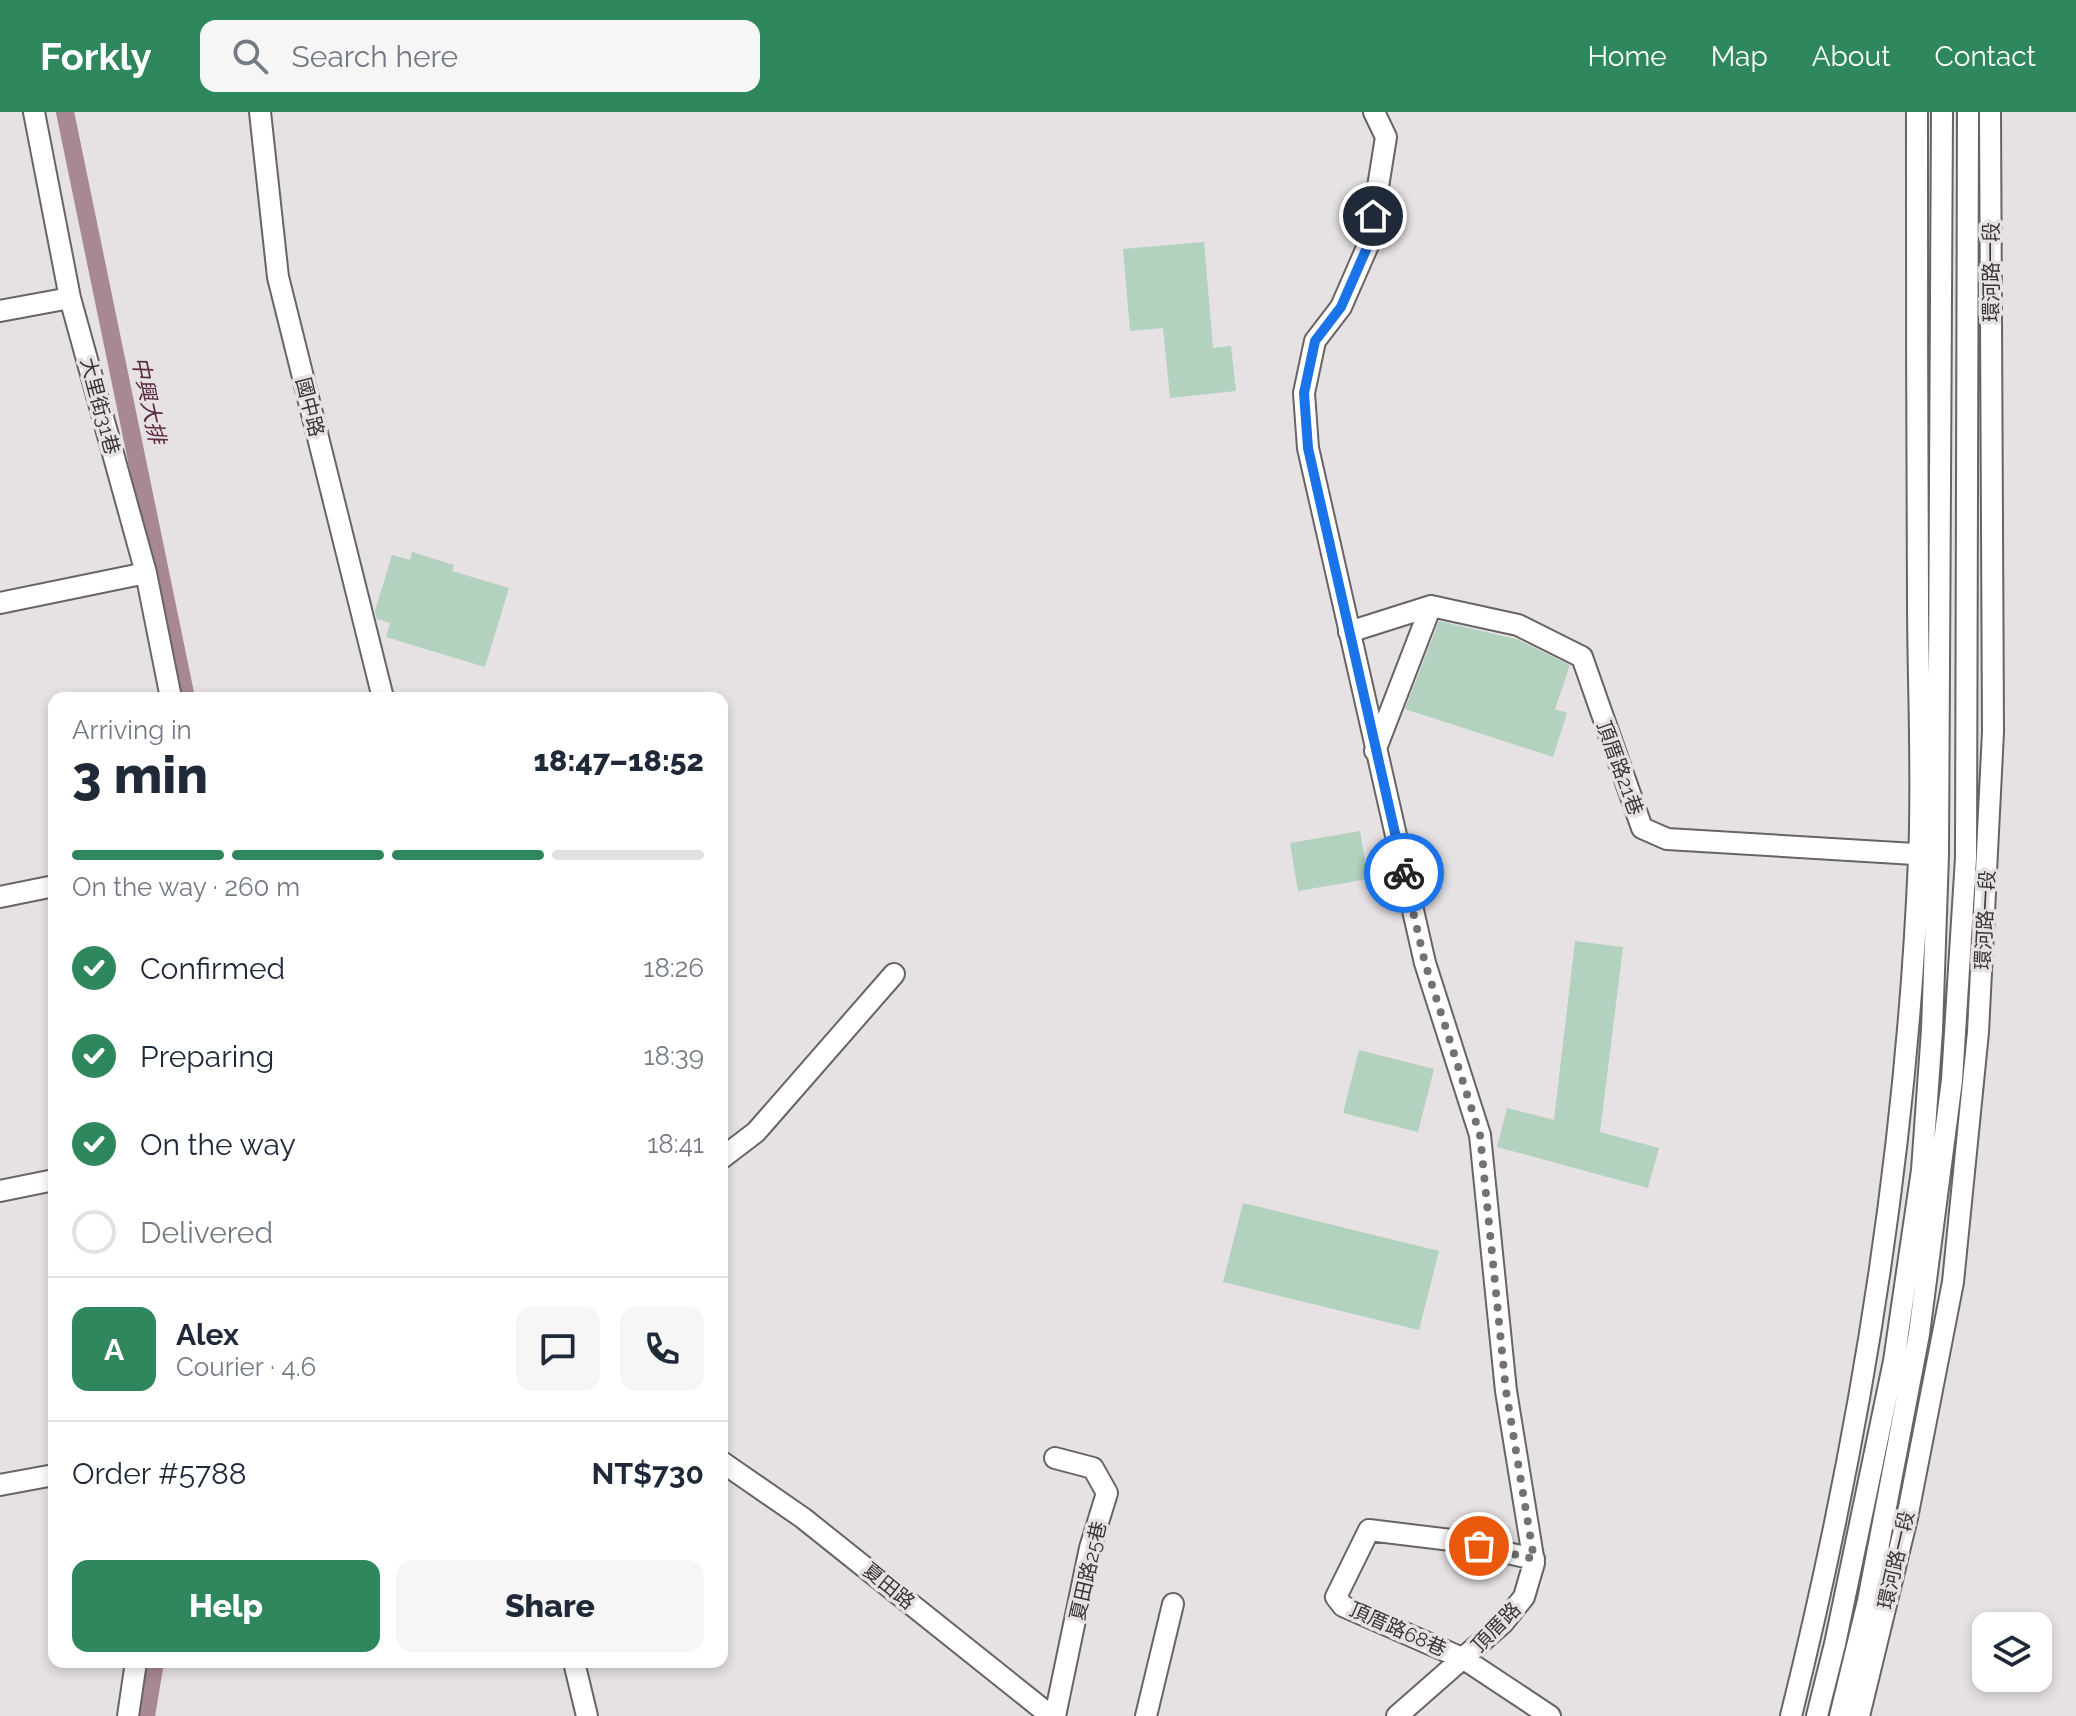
<!DOCTYPE html>
<html lang="en">
<head>
<meta charset="utf-8">
<style>
  body { margin:0; font-family:Raleway,"Noto Sans TC",sans-serif; background:#f6f6f7; color:#1f2937; height:100vh; display:flex; flex-direction:column; font-size:30px; white-space:nowrap }
  * { box-sizing:border-box; margin:0 }
  p { font-size:26px; color:#747a83 }
  .icon { flex:none; width:44px; height:44px; fill:none; stroke:currentColor; stroke-width:2; stroke-linecap:round; stroke-linejoin:round }
  .map { position:relative; flex:1; overflow:hidden }
  .sheet { position:absolute; left:48px; top:580px; width:680px; height:976px; display:flex; flex-direction:column; background:#fff; border-radius:16px; box-shadow:0 4px 12px #0003 }
  .sheet>* { flex:none }
  .fabs { position:absolute; left:1972px; top:1500px; display:grid; gap:16px }
  .fabs a { display:grid; place-items:center; width:80px; height:80px; border-radius:16px; background:#fff; box-shadow:0 4px 12px #0003; font-size:40px }
  .pin { position:absolute; display:grid; place-items:center; width:68px; height:68px; color:#fff; margin:-34px; border:4px solid #fff; border-radius:50%; box-shadow:0 2px 8px #0007 }
  .courier { position:absolute; display:grid; place-items:center; width:80px; height:80px; margin:-40px; border:6px solid #1a73e8; border-radius:50%; background:#fff; color:#222; box-shadow:0 2px 10px #0007 }
  .overview em { font-style:normal; font-weight:800 }
  .overview div { display:flex; flex-direction:column-reverse }
  .overview { display:flex; align-items:center; justify-content:space-between; height:136px; padding:0 24px }
  h1 { font-size:52px; font-weight:800; line-height:60px }
  .bar { display:grid; grid-template-columns:repeat(4,1fr); gap:12px 8px; align-content:center; height:96px; padding:0 24px }
  .bar i { height:10px; border-radius:6px; background:#e0e1e3 }
  .bar .current { background:#2f885d }
  .bar p { grid-column:span 4 }
  .line { display:flex; align-items:center; gap:20px; padding:0 24px; border-top:2px solid #e0e1e3 }
  .line div { flex:1 }
  .round { display:grid; place-items:center; flex:none; width:84px; height:84px; border-radius:16px; background:#f6f6f7 }
  ol { padding:0 24px; list-style:none }
  li { display:flex; align-items:center; gap:24px; height:88px }
  li p { margin-inline-start:auto }
  li .icon { padding:8px; border-radius:50%; background:#2f885d; color:#fff; stroke-width:4 }
  li:last-child { color:#747a83 }
  li i { width:44px; height:44px; border:4px solid #e0e1e3; border-radius:50% }
  .primary-button { display:flex; gap:16px; margin-top:auto; padding:16px 24px }
  .primary-button a { flex:1; height:92px; border-radius:16px; background:#2f885d; color:#fff; font-size:32px; font-weight:800; line-height:92px; text-align:center }
  .primary-button a+a { background:#f6f6f7; color:#1f2937 }
  header { display:flex; align-items:center; gap:48px; box-sizing:border-box; height:112px; padding:0 40px; background:#2f885d; color:#fff }
  header strong { font-size:38px }
  nav { display:flex; gap:44px; margin-inline-start:auto; font-size:28px }
  .search { width:560px; height:72px; background:#f6f6f7; display:flex; align-items:center; gap:20px; box-sizing:border-box; padding:0 28px; border-radius:16px; color:#747a83; font-size:30px }
  .map>svg:first-child { display:block }
  .lines { fill:none; stroke-linecap:round; stroke-linejoin:round }
  .canal { stroke:#a88894; stroke-width:18 }
  .building { fill:#b2d1be }
  .minor-casing { stroke:#686365; stroke-width:24 }
  .minor { stroke:#fff; stroke-width:20 }
  .done { stroke:#747172; stroke-width:8; stroke-dasharray:0 14.4 }
  .route { stroke:#1a73e8; stroke-width:10 }
  .labels { text-anchor:middle; stroke-width:7; stroke-linejoin:round; paint-order:stroke }
  .street-label { font-size:20px; fill:#373535; stroke:#e6e1e3 }
  .water-label { font-size:22px; font-style:italic; fill:#592a40; stroke:#e6e1e3 }
</style>
</head>
<body>
<header>
<strong>Forkly</strong>
<div class="search"><svg class="icon" aria-label="search" viewBox="0 0 24 24"><circle cx="10" cy="10" r="6"/><path d="M15 15l6 6"/></svg>Search here</div>
<nav><a>Home</a><a>Map</a><a>About</a><a>Contact</a></nav>
</header>
<div class="map">
<svg width="2076" height="1604" viewBox="0 0 2076 1604">
  <rect width="100%" height="100%" fill="#e6e1e3"/>
  <g class="lines">
    <path class="canal" d="M65 0 186 586
      M146 1604 155 1550"/>
  </g>
  <path class="building" d="M1204 130 1213 236 1231 234 1236 279 1170 286 1163 216 1130 219 1123 137Z
    M412 440 454 453 452 459 509 476 485 555 386 525 390 511 377 507 375 499 392 443 410 448Z
    M1439 509 1516 527 1570 553 1555 597 1567 601 1553 645 1405 597Z
    M1360 719 1368 767 1298 779 1290 731Z
    M1575 829 1623 835 1600 1020 1659 1036 1648 1076 1497 1035 1507 996 1554 1008Z
    M1359 938 1434 957 1418 1020 1343 1001Z
    M1243 1091 1439 1139 1419 1218 1223 1170Z"/>
  <g class="lines">
    <defs>
      <path id="minor" d="M34 0 70 186 146 461 171 586
        M260 0 278 165 383 586
        M1374 0 1386 25 1369 131 1341 195 1315 229 1304 281 1308 336 1425 851 1480 1023 1506 1279 1534 1451 1524 1485 1503 1511 1397 1604
        M0 199 70 186
        M0 491 146 461
        M1349 520 1431 494 1518 513 1582 545 1642 716 1667 727 1931 743
        M1375 639 1431 494
        M0 785 54 774
        M722 1046 756 1020 894 862
        M0 1079 54 1068
        M1055 1346 1093 1356 1107 1381 1090 1436 1055 1604
        M722 1350 803 1406 1051 1604
        M0 1373 54 1363
        M1534 1447 1451 1428 1369 1418 1336 1485 1343 1494 1464 1547 1550 1604
        M574 1550 587 1604
        M128 1604 136 1550
        M1146 1604 1173 1492
        M1791 1604C1861 1323 1907 1036 1919 747 1923 661 1918 573 1918 487 1917 325 1917 162 1917 0
        M1817 1604 1835 1532 1894 1249 1922 1058 1932 918 1938 743 1942 0
        M1840 1604 1868 1489 1919 1222 1952 968 1966 746 1968 0
        M1859 1604 1907 1406 1953 1170 1978 920 1993 620 1990 0"/>
    </defs>
    <use href="#minor" class="minor-casing"/>
    <use href="#minor" class="minor"/>
  </g>
  <g class="lines">
    <path class="done" d="M1404 761 1425 851 1480 1023 1506 1279 1534 1447 1479 1434"/>
    <path class="route" d="M1373 104 1369 131 1341 195 1315 229 1304 281 1308 336 1404 761"/>
  </g>
  <g class="labels">
    <g class="street-label">
      <text transform="translate(1991 160) rotate(-90)" y="7">環河路一段</text>
      <text transform="translate(100 294) rotate(75)" y="7">大里街31巷</text>
      <text transform="translate(310 295) rotate(76)" y="7">國中路</text>
      <text transform="translate(1620 656) rotate(70)" y="7">頂厝路21巷</text>
      <text transform="translate(1985 808) rotate(-87)" y="7">環河路一段</text>
      <text transform="translate(1896 1448) rotate(-77)" y="7">環河路一段</text>
      <text transform="translate(1088 1459) rotate(-77)" y="7">夏田路25巷</text>
      <text transform="translate(889 1474) rotate(39)" y="7">夏田路</text>
      <text transform="translate(1496 1515) rotate(-46)" y="7">頂厝路</text>
      <text transform="translate(1398 1517) rotate(24)" y="7">頂厝路68巷</text>
    </g>
    <g class="water-label">
      <text transform="translate(149 288) rotate(78)" y="8">中興大排</text>
    </g>
  </g>
</svg>
<div class="fabs">
<a><svg class="icon" aria-label="layers" viewBox="0 0 24 24"><path d="M12 4l9 5-9 5-9-5zM3 14l9 5 9-5"/></svg></a>
</div>
<div class="pin" style="left:1479px;top:1434px;background:#ea580c"><svg class="icon" aria-label="bag" viewBox="0 0 24 24"><path d="M5 8h14l-1 12H6zM9 8a3 3 0 0 1 6 0"/></svg></div>
<div class="pin" style="left:1373px;top:104px;background:#1f2937"><svg class="icon" aria-label="home" viewBox="0 0 24 24"><path d="M3 11l9-7 9 7M6 9v11h12V9"/></svg></div>
<div class="courier" style="left:1404px;top:761px"><svg class="icon" aria-label="bike" viewBox="0 0 24 24"><circle cx="6" cy="16" r="4"/><circle cx="18" cy="16" r="4"/><path d="M6 16l4-8h5l3 8M10 8l3 8H6M13 5h3"/></svg></div>
<section class="sheet">
<div class="overview"><div><h1>3 min</h1><p>Arriving in</p></div><em>18:47–18:52</em></div>
<div class="bar"><i class="current"></i><i class="current"></i><i class="current"></i><i></i><p>On the way · 260 m</p></div>
<ol>
<li><svg class="icon" aria-label="check" viewBox="0 0 24 24"><path d="M5 12l5 5 9-10"/></svg>Confirmed<p>18:26</p></li>
<li><svg class="icon" aria-label="check" viewBox="0 0 24 24"><path d="M5 12l5 5 9-10"/></svg>Preparing<p>18:39</p></li>
<li><svg class="icon" aria-label="check" viewBox="0 0 24 24"><path d="M5 12l5 5 9-10"/></svg>On the way<p>18:41</p></li>
<li><i></i>Delivered</li>
</ol>
<div class="line" style="height:144px"><b class="round" style="background:#2f885d;color:#fff">A</b><div><b>Alex</b><p>Courier · 4.6</p></div><a class="round"><svg class="icon" aria-label="chat" viewBox="0 0 24 24"><path d="M4 5h16v11H9l-5 4z"/></svg></a><a class="round"><svg class="icon" aria-label="phone" viewBox="0 0 24 24"><path d="M5 4h4l2 5-3 2q2 4 5 5l2-3 5 2v4C11 20 4 13 5 4z"/></svg></a></div>
<div class="line" style="height:104px"><div>Order #5788</div><b>NT$730</b></div>
<div class="primary-button"><a>Help</a><a>Share</a></div>
</section>
</div>
</body>
</html>
